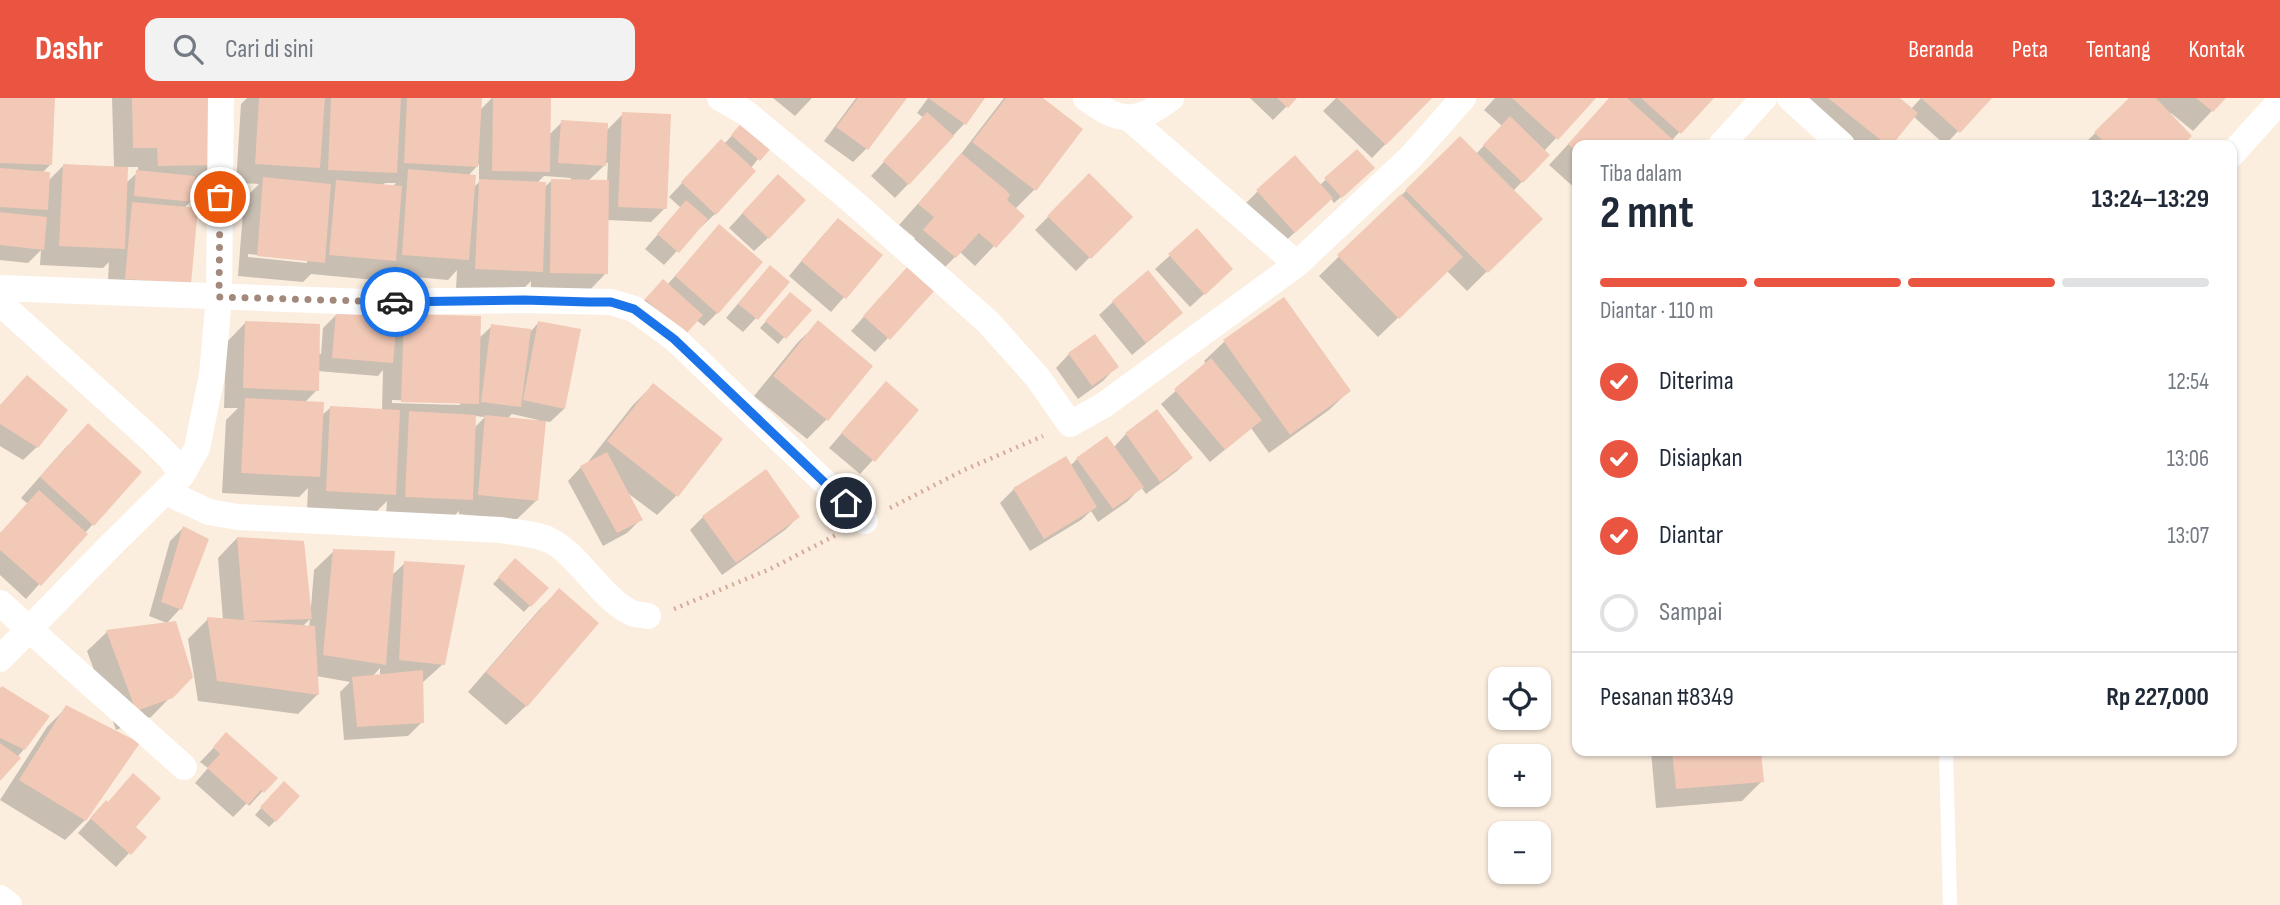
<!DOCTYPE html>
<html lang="id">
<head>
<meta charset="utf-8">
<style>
  body { margin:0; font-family:"Sofia Sans Condensed",sans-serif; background:#f2f2f3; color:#1f2937; height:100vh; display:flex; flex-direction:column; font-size:26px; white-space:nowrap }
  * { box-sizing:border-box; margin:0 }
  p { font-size:23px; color:#747a83 }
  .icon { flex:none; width:38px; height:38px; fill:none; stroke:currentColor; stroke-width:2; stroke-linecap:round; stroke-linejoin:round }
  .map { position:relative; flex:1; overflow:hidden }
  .side { position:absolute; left:1572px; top:42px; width:665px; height:616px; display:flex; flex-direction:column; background:#fff; border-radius:14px; box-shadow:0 2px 5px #0004 }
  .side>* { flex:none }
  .controls { position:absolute; left:1488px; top:569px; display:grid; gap:14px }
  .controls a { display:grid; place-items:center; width:63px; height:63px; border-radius:14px; background:#fff; box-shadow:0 2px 5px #0004; font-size:35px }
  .pin { position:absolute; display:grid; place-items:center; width:60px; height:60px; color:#fff; margin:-30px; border:4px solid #fff; border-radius:50%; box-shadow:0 2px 7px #0007 }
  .courier { position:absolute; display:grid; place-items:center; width:70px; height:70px; margin:-35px; border:5px solid #1a73e8; border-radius:50%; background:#fff; color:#222; box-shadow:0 2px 9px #0007 }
  .headline em { font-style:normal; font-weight:700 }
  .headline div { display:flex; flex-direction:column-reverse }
  .headline { display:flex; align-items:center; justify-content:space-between; height:119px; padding:0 28px }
  h1 { font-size:46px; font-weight:700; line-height:52px }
  .bar { display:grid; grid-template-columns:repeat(4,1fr); gap:10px 7px; align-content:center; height:84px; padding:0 28px }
  .bar i { height:9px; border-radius:5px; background:#e0e1e3 }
  .bar .current { background:#e95541 }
  .bar p { grid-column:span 4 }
  .line { display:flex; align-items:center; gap:18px; padding:0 28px; border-top:2px solid #e0e1e3 }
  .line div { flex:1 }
  ol { padding:0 28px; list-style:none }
  li { display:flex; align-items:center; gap:21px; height:77px }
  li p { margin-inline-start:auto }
  li .icon { padding:7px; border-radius:50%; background:#e95541; color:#fff; stroke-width:4 }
  li:last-child { color:#747a83 }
  li i { width:38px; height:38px; border:4px solid #e0e1e3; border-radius:50% }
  header { display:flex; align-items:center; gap:42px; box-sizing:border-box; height:98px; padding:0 35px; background:#e95541; color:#fff }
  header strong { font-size:33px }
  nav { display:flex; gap:38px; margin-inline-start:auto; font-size:24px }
  .search { width:490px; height:63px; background:#f2f2f3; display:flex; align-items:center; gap:18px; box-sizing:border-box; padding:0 24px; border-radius:14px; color:#747a83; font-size:26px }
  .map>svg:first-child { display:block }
  .shadow { fill:#0003; fill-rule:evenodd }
  .building { fill:#f2c8b6 }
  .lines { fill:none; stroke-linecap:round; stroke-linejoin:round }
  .path { stroke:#d6ab9a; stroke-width:4.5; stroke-dasharray:2 5; stroke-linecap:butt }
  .service { stroke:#fff; stroke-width:14 }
  .minor { stroke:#fff; stroke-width:26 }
  .done { stroke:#a3897c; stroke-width:7; stroke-dasharray:0 12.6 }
  .route { stroke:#1a73e8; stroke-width:9 }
</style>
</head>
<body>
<header>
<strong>Dashr</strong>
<div class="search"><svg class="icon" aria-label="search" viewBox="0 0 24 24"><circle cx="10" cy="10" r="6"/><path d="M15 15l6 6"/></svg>Cari di sini</div>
<nav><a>Beranda</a><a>Peta</a><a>Tentang</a><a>Kontak</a></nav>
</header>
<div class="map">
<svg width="2280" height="807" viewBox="0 0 2280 807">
  <rect width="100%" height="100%" fill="#fceedf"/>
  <path class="shadow" d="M0 0H53L50 67 42 75 48 83 64 67 114 70 112 0H213L215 66 195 86H193L191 103 184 110 190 185 107 200 109 164 103 170 40 167 41 152 28 165 0 162ZM127 69H138V74L126 85Z
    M247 0H323V2L325 0H480V12L492 0H550L549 37 562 24 606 33 623 16 665 110 651 124 607 122 606 175 587 195 531 194V183L521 193 456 191 457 172 448 182 381 176 375 182 311 176 303 184 238 178 244 101 259 86 236 85 241 6ZM608 64 607 84 588 83ZM479 66V84L473 90 468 78ZM544 78 571 80V83L552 82 544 90 536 86ZM385 85H396L392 89 382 88ZM248 156 307 162V165L248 159Z
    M773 0H812L795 18Z
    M856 0H904L866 51 853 64 824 43Z
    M928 0H983L964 26 895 100 871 78 924 20 917 15Z
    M1004 0H1040L1081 31 1034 92 1015 111 994 148 975 168 960 154 935 179 905 153 915 140 899 127 954 65Z
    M1250 0H1295L1273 22Z
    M1336 0H1430L1372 60 1323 13Z
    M1495 0H1594L1544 53 1548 57 1513 93 1540 121 1467 193 1447 173 1378 239 1319 178 1460 40 1476 56 1502 28 1484 12Z
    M1611 0H1712L1671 43 1674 47H1577V92L1549 67Z
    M1787 0H1897L1911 11 1921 0H1989L1945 47 1913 18 1890 47H1843Z
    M2131 0H2224L2193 33 2171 15 2169 17 2189 38 2180 47H2083Z
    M744 25 758 61 715 116 701 129 700 128 664 167 645 151 681 110 669 99 708 57 724 46Z
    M1357 53 1366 77 1334 105 1331 101 1280 148 1244 107 1258 93 1320 87Z
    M1089 78 1130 119 1076 173 1035 132Z
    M764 92 768 140 754 153 729 130Z
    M719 129 717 215 704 228 696 222 633 215 649 197 667 187Z
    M1197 133 1217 184 1190 209 1155 171Z
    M825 135 881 157 831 214 789 178Z
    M757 183 756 220 743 234 726 220Z
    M895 184 932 192 875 254 851 233Z
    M1283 201 1349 293 1329 312 1269 355 1251 330 1210 364 1161 306 1206 266 1204 263 1224 244Z
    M784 203 809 212 778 246 760 230Z
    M1113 204 1167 228 1132 257 1099 217Z
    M337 216 395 227 404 218 478 241 492 228 531 233 539 224 564 311 550 324 544 323 536 403 516 422 459 416V413L451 421 386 418 387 403 374 416 307 412 308 390 299 399 222 395 226 322 238 310H224L226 245 245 225 321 256 323 230ZM383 272 382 312 330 310 321 318 304 305 317 292V273L378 278ZM392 302 460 304V307L392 305ZM512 316 538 322 537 324 507 321ZM475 318 485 319 474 330Z
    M818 225 871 268 826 322 807 341 754 298 798 244Z
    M1069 256 1116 269 1103 283 1078 301 1056 270Z
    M653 287 676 398 657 417 625 393 641 421 627 435 603 448 568 383 581 369 590 365 588 364 633 307Z
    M873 299V362L860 376 829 350Z
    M0 308 37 349 23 362 0 348Z
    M1126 336 1190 360 1177 373 1146 396 1141 389 1128 403 1098 424 1091 413 1081 422 1030 453 1000 405 1014 391 1070 368 1077 361 1113 350Z
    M68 347 93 426 26 501 0 477V436L28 406 21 400Z
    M703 419H798L785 432 722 477 690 432Z
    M183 430 180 511 167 525 149 518 170 443Z
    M237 440 309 509H311L314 472 334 453 391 478 405 465 443 566 421 586 422 624 408 638 344 642 340 594 350 584 316 578 318 596 298 616 198 603 188 541 208 521 223 522 218 460ZM310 521 309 529H302ZM380 570V578L372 579Z
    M515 462 546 490 524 514 493 486Z
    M559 492 526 608 506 627 468 594 539 512Z
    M107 534 191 578 151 619 116 632 87 553Z
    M0 592 24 651 0 680Z
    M67 609 85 722 65 742 0 702 47 629Z
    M227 636 275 680 249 708 247 705 233 719 195 685 208 670 200 664Z
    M1651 653H1759L1762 683 1742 703 1656 710Z
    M277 692 275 723 269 729 255 717Z
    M93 718 134 729 129 755 116 769 78 735Z"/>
  <path class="building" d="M0 0H55L52 67 0 65Z
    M132 0H215L217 67 158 68 157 50H133Z
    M259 0H325L320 70 255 66Z
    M331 0H401L397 75 328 72Z
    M407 0H482L478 69 404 65Z
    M493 0H551L550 74 492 73Z
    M858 0H907L868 52 836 29Z
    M928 0H985L966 27Z
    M1006 0H1043L1083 31 1036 93 972 44Z
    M1277 0H1297L1288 10Z
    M1337 0H1432L1386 47Z
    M1512 0H1596L1558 42Z
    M1609 0H1627L1679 47H1577V54L1568 46Z
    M1641 0H1714L1681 36Z
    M1828 0H1900L1918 15 1892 47H1887Z
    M1921 0H1992L1960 35Z
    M2129 0H2156L2192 38 2182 47H2107L2094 34Z
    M2196 0H2226L2213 14Z
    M622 14 671 16 667 111 618 109Z
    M927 14 954 38 909 87 883 63Z
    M1510 18 1550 57 1523 85 1483 47Z
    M561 22 608 25 606 68 558 65Z
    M744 22 773 48 760 63 731 37Z
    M1460 38 1543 121 1488 175 1405 92Z
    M721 41 756 73 716 117 681 84Z
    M1357 51 1375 70 1342 100 1324 80Z
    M961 55 1007 93 1010 97 1007 102 1025 118 996 150 979 135 956 160 923 132 934 119 918 106Z
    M1295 57 1333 100 1295 135 1256 92Z
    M63 66 128 69 125 151 59 148Z
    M0 70 50 74 48 112 0 109Z
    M408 71 476 77 469 162 402 157Z
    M136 72 195 78 193 104 134 98Z
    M1089 75 1133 119 1091 161 1047 118Z
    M778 76 806 102 769 141 742 115Z
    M263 79 331 86 325 165 257 158Z
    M479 81 546 84 543 174 475 171Z
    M551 81 609 82 608 176 550 175Z
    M336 82 402 88 396 163 329 157Z
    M1401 96 1463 159 1399 221 1337 157Z
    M686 102 708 121 679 155 657 136Z
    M132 104 198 110 191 186 125 181Z
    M0 114 47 119 44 152 0 147Z
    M838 120 883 157 846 201 801 163Z
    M719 126 763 164 718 216 675 178Z
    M1197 130 1233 171 1205 197 1168 156Z
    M770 167 790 184 758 222 738 206Z
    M908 168 935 192 890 242 863 218Z
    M1148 172 1183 215 1146 245 1112 203Z
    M663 181 703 217 685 237 645 201Z
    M790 194 812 212 786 241 765 223Z
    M1284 199 1351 293 1290 337 1223 242Z
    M336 214 397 220 393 265 332 260Z
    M404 216 481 218 479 306 401 304Z
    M818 222 873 268 828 323 773 278Z
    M245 223 320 226 319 293 243 290Z
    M538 223 581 231 565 311 523 302Z
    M491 226 531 231 521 309 481 304Z
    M1095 236 1119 269 1092 288 1068 255Z
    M1211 260 1262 322 1225 352 1174 291Z
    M27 277 68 312 38 350 0 326V307Z
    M886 283 919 312 875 364 841 335Z
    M653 285 723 341 678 399 607 343Z
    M245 300 324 304 320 379 241 375Z
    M330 308 400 312 396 397 326 393Z
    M1157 311 1193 360 1160 384 1125 335Z
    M409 313 476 317 473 402 405 399Z
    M485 317 546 323 538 403 478 397Z
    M88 325 142 374 94 428 40 379Z
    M1107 338 1144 389 1113 411 1076 360Z
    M607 354 643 422 617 435 580 368Z
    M1066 358 1097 409 1044 441 1013 390Z
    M766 371 800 419 736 465 702 418Z
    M39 392 88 436 41 488 0 452V435Z
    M183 428 209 441 182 512 161 504Z
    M237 439 304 443 312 521 247 523 315 528 319 597 217 583 207 519 244 522Z
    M333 451 395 453 386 567 323 557Z
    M515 460 549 490 531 509 498 479Z
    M404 463 465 467 445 567 399 562Z
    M559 490 599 525 527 609 486 574Z
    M176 523 193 579 173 600 136 613 106 532Z
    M423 572 424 625 357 629 352 579Z
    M2 588 50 618 25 652 0 640V590Z
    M66 607 140 645 86 723 19 682Z
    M226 634 278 680 264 695 261 692 248 707 207 670 220 656 213 649Z
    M0 645 21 660 0 683Z
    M1672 653H1761L1764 684 1676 691Z
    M133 675 161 700 136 729 147 739 131 757 90 720 106 702 108 704Z
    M284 683 300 698 276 724 260 709Z"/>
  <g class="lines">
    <path class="path" d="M890 410 964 372 1043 338
      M674 511 770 471 838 436"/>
    <path class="service" d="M1946 653 1950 807"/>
    <path class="minor" d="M720 0 746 15 852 103 988 224 1038 280 1070 326 1104 307 1297 166 1411 59 1463 0
      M1086 0C1121 26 1137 26 1171 0
      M1790 0 1842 47
      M1130 21 1297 166
      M1721 47 1764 0
      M2231 57 2280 3
      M0 190 366 204 524 202 611 204 634 211 675 241 865 423
      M0 205 152 342 171 361 182 377
      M166 394 209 414 238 419 501 432C516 435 535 435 549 442 578 455 603 503 632 515 637 517 643 517 648 518
      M0 505 184 669
      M0 561 111 447 182 377 197 350 212 277 219 199 221 0
      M0 800 9 807"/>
  </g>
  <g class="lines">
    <path class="done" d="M220 99 219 199 395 204"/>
    <path class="route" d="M395 204 524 202 589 204H611L634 211 674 241 846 405"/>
  </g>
</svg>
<div class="controls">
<a><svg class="icon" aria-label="locate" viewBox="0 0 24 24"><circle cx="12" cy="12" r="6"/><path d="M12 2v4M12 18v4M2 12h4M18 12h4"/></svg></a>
<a>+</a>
<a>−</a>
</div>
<div class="pin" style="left:220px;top:99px;background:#ea580c"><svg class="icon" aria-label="bag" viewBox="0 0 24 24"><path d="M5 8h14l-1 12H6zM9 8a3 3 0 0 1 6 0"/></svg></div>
<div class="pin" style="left:846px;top:405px;background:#1f2937"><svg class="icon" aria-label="home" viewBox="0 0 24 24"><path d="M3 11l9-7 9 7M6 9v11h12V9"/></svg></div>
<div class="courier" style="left:395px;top:204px"><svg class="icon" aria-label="car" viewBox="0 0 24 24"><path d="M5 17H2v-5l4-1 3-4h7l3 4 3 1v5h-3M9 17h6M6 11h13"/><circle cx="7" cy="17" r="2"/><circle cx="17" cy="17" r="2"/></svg></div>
<section class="side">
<div class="headline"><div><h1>2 mnt</h1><p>Tiba dalam</p></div><em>13:24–13:29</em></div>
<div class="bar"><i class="current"></i><i class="current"></i><i class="current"></i><i></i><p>Diantar · 110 m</p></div>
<ol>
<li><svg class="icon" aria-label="check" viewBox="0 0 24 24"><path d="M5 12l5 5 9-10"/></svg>Diterima<p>12:54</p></li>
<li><svg class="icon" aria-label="check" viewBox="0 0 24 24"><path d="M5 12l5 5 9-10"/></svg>Disiapkan<p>13:06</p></li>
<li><svg class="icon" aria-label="check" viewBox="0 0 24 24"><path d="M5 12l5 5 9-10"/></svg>Diantar<p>13:07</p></li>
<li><i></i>Sampai</li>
</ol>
<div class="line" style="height:91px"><div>Pesanan #8349</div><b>Rp 227,000</b></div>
</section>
</div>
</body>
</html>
